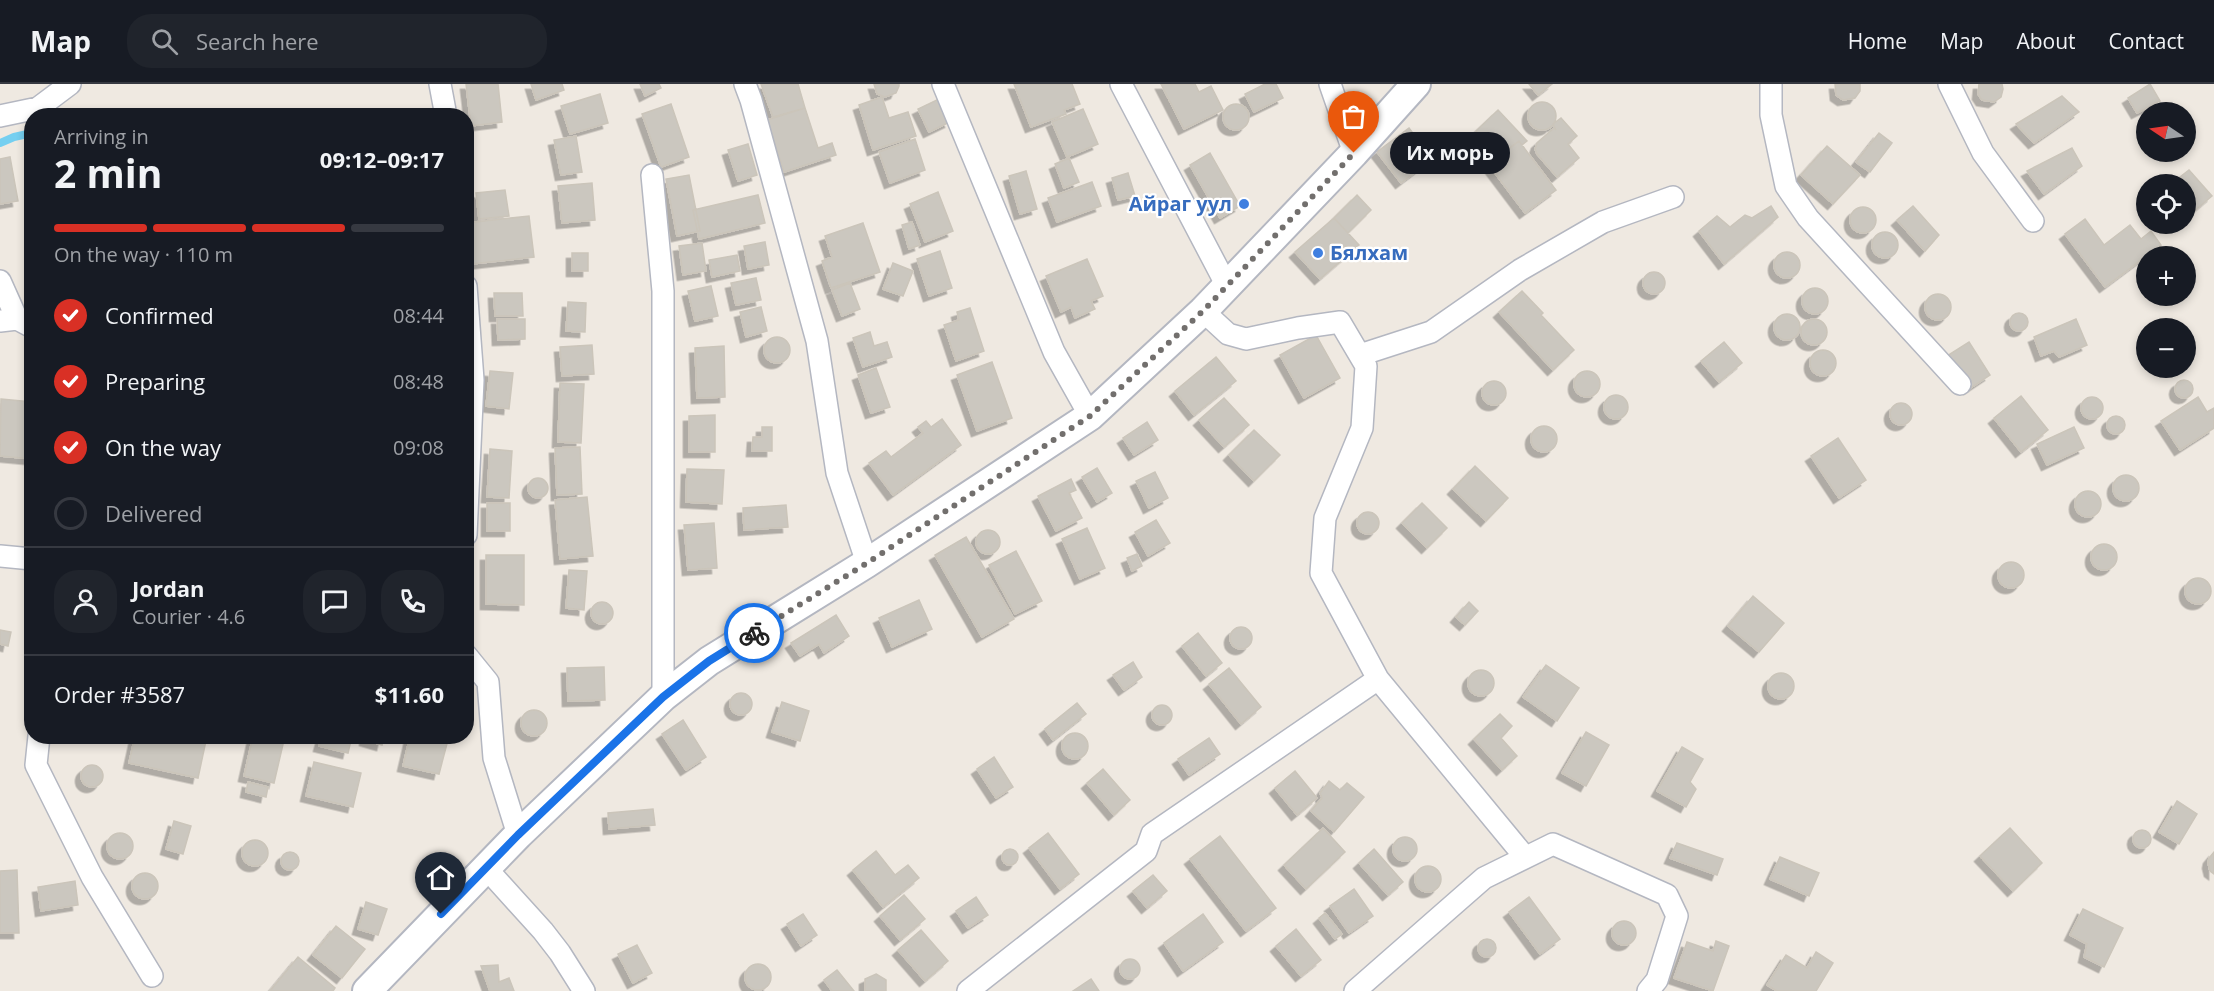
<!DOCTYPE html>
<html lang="en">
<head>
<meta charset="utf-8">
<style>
  body { margin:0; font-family:"Open Sans",sans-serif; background:#20242c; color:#f1f3f6; height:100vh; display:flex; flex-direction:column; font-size:22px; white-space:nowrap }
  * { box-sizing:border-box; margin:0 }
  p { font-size:20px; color:#9ea1a6 }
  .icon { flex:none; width:33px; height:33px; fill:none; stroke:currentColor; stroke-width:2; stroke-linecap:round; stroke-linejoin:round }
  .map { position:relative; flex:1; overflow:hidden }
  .side { position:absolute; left:24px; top:24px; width:450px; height:636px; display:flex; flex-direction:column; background:#171b24; border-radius:24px; box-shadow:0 3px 9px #0003 }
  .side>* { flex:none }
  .needle { width:39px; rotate:283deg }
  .controls { position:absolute; left:2136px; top:18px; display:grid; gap:12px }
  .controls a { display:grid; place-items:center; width:60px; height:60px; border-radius:50%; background:#171b24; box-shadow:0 3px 9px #0003; font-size:30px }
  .pin { position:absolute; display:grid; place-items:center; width:51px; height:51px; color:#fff; margin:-62px -26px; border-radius:50% 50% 50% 0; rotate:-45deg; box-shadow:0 0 6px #0007 }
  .pin .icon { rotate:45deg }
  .courier { position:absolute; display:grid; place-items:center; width:60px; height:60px; margin:-30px; border:4px solid #1a73e8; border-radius:50%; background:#fff; color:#222; box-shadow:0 2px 8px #0007 }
  .bubble { position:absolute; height:42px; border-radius:21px; background:#171b24; box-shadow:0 3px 9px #0003; font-size:20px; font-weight:700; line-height:42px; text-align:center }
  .head em { font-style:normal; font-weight:700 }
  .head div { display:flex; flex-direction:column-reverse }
  .head { display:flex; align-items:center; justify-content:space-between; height:102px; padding:0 30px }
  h1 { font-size:39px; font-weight:700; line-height:45px }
  .bar { display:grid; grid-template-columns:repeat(4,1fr); gap:9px 6px; align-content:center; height:72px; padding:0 30px }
  .bar i { height:8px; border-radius:4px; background:#363941 }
  .bar .selected { background:#d93025 }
  .bar p { grid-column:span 4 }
  .line { display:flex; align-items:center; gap:15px; padding:0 30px; border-top:2px solid #363941 }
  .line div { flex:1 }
  .round { display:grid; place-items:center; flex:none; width:63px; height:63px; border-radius:24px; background:#20242c }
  ol { padding:0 30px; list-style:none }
  li { display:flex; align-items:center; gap:18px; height:66px }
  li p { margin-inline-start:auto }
  li .icon { padding:6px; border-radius:50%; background:#d93025; color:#fff; stroke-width:4 }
  li:last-child { color:#9ea1a6 }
  li i { width:33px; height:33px; border:3px solid #363941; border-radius:50% }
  header { display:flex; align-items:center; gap:36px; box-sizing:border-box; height:84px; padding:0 30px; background:#171b24; border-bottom:2px solid #363941 }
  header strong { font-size:28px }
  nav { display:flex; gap:33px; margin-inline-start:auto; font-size:21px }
  .search { width:420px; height:54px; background:#20242c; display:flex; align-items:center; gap:15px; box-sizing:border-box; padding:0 21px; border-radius:24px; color:#9ea1a6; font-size:22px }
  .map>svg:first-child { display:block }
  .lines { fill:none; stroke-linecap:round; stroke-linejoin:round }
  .stream { stroke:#75cff0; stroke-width:8 }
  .building { fill:#cbc7bf; stroke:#cbc5ba; stroke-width:1.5; filter:url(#shadow) }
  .street-casing { stroke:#b4b7c1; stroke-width:24 }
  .secondary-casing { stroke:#b4b7c1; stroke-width:32 }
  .street { stroke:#fff; stroke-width:21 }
  .secondary { stroke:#fff; stroke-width:28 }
  .done { stroke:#726f6d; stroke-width:6; stroke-dasharray:0 10.8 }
  .route { stroke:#1a73e8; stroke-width:8 }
  .shop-dot { fill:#3f7fe0; stroke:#fff; stroke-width:2 }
  .labels { text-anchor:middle; stroke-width:4.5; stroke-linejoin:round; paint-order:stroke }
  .shop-label { font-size:20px; font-weight:bold; fill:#366cbe; stroke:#fff; text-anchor:end }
</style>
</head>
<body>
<header>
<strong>Map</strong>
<div class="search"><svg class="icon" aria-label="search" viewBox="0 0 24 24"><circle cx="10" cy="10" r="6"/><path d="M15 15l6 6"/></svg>Search here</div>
<nav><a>Home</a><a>Map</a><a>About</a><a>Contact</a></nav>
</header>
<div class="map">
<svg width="2214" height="907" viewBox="0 0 2214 907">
  <defs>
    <filter id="shadow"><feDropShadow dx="-5.5" dy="5.5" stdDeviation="0" flood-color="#0004"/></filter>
  </defs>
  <rect width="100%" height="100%" fill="#efe9e1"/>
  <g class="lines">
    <path class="stream" d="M0 59 14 53 32 49"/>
  </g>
  <path class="building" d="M466 0H498L502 38 471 42Z
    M531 0H562L564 6 536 16Z
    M640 0H659L661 4 645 12Z
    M761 0H798L805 24 773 33Z
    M874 0H899V2L896 9 885 13 877 10Z
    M1014 0H1072L1080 20 1064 26 1066 30 1031 43Z
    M1161 0H1195L1199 8 1211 2 1223 26 1184 45Z
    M1265 0H1276L1283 14 1254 28 1245 10Z
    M1529 0H1552L1538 11Z
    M1835 0H1860V7L1855 14 1843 16 1836 11Z
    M1979 0H2002L2003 5 2001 13 1994 18 1982 16 1978 10Z
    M2150 0 2160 17 2137 29 2128 14Z
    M600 10 608 39 570 50 561 22Z
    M2062 12 2079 28 2034 59 2016 40Z
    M882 13 889 34 908 28 916 52 873 66 859 21Z
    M939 15 950 38 929 48 918 25Z
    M1528 32a14 14 0 1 1 28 0a14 14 0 1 1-28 0Z
    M671 20 689 73 661 83 642 30Z
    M1223 33a13 13 0 1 1 26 0a13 13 0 1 1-26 0Z
    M805 24 818 64 832 59 836 71 784 88 767 36Z
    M1083 25 1098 60 1067 73 1052 38Z
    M1498 26 1527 57 1522 61 1519 57 1499 72 1476 47Z
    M1561 34 1577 52 1568 60 1579 74 1557 93 1537 70 1535 65 1537 59 1554 44 1556 46 1553 40Z
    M1409 44 1432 75 1401 99 1377 68Z
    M1879 49 1892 59 1870 88 1856 78Z
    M576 52 582 88 561 91 554 56Z
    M915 55 925 86 890 99 879 68Z
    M1519 57 1556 106 1525 129 1488 80Z
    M748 60 757 91 738 97 728 66Z
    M1827 62 1860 91 1833 120 1801 91Z
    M2072 64 2082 82 2044 110 2027 87Z
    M1210 69 1240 122 1220 134 1190 81Z
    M10 73 18 117 0 120V75Z
    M1069 74 1079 98 1064 104 1055 80Z
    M2189 86 2212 112 2187 133 2186 100H2171Z
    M1026 87 1037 125 1020 130 1009 92Z
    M1128 89 1135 112 1118 116 1112 94Z
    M689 91 700 147 677 152 666 95Z
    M1092 98 1101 122 1057 138 1048 114Z
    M592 99 595 136 562 139 558 102Z
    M505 106 509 132 479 135 476 109Z
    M938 108 953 147 925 158 910 120Z
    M758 111 765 139 699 155 693 126Z
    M1357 111 1371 126 1348 149 1334 134Z
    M1771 122 1778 133 1724 180 1699 147 1717 132 1730 143 1745 131 1752 134Z
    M1913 122 1939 151 1925 167 1897 136Z
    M1850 136a13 13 0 1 1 26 0a13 13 0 1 1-26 0Z
    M529 132 534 173 472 180 467 139Z
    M1334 134 1359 161 1320 195 1295 168Z
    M2085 135 2104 161 2130 141 2141 155 2151 147 2161 161 2105 203 2065 150Z
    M912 138 920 161 909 165 902 141Z
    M863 139 880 188 831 204 822 177 832 173 825 152Z
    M1872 161a13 13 0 1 1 26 0a13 13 0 1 1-26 0Z
    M765 158 769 181 748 185 744 162Z
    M702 159 706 187 683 191 679 162Z
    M940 167 952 204 929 212 917 175Z
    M1774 181a13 13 0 1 1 26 0a13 13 0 1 1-26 0Z
    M572 169H588V187H572Z
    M737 171 740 187 712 193 709 176Z
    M1087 175 1103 212 1091 217 1095 225 1075 234 1071 223 1061 228 1046 192Z
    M893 179 913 187 903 212 883 205Z
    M1643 199a11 11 0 1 1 22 0a11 11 0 1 1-22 0Z
    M756 194 761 216 736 221 731 199Z
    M850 199 860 225 842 232 832 206Z
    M711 202 718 232 695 237 688 207Z
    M1802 217a13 13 0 1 1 26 0a13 13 0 1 1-26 0Z
    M1522 207 1543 229 1541 231 1574 266 1553 286 1499 228Z
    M494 209H522L523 232H495Z
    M1925 223a13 13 0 1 1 26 0a13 13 0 1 1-26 0Z
    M568 218 586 219 585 248 566 247Z
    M761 223 767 247 746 253 740 228Z
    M970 224 984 267 956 277 944 241 959 236 957 228Z
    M2010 238a9 9 0 1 1 18 0a9 9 0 1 1-18 0Z
    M1774 243a13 13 0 1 1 26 0a13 13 0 1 1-26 0Z
    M497 235H525V255L498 256Z
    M2076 235 2087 261 2059 273 2054 267 2041 272 2034 253Z
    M1801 248a13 13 0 1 1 26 0a13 13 0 1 1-26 0Z
    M870 248 874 262 887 258 892 273 863 283 853 254Z
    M1316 251 1340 294 1304 314 1280 271Z
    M764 266a13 13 0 1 1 26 0a13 13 0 1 1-26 0Z
    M1724 258 1742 279 1719 298 1701 277Z
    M1969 258 1990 291 1969 305 1947 272Z
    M592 261 594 290 562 292 560 263Z
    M724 262 725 313 697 314 695 264Z
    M1810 279a13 13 0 1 1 26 0a13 13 0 1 1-26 0Z
    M1216 273 1236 297 1194 331 1175 307Z
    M992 278 1012 334 977 347 957 291Z
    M876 284 890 323 871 329 858 291Z
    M490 287 513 289 509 325 486 322Z
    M1574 300a13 13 0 1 1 26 0a13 13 0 1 1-26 0Z
    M2175 305a9 9 0 1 1 18 0a9 9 0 1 1-18 0Z
    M1482 309a12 12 0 1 1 24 0a12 12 0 1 1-24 0Z
    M560 299 584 300 581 359 558 358Z
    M1604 323a12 12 0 1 1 24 0a12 12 0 1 1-24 0Z
    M2021 312 2048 346 2021 368 1994 334Z
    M2198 313 2207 328 2214 324V344L2180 366 2161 337Z
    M2081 324a11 11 0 1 1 22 0a11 11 0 1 1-22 0Z
    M1224 314 1249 341 1224 363 1199 336Z
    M1 315 32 318V375L0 372Z
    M1890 330a11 11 0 1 1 22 0a11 11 0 1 1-22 0Z
    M715 331V368H689V332Z
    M2107 341a9 9 0 1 1 18 0a9 9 0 1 1-18 0Z
    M942 335 961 361 893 411 869 379 886 367 891 373 923 349 918 343 926 337 931 343Z
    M1147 338 1158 356 1134 371 1123 354Z
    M1531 355a13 13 0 1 1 26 0a13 13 0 1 1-26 0Z
    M762 343H772V367H752L753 353H762Z
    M2074 343 2084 364 2047 381 2037 360Z
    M1254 346 1280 371 1254 397 1229 371Z
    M1838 354 1866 396 1839 414 1811 372Z
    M580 363 582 410 557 411 555 364Z
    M490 365 512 367 509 414 487 413Z
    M1475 382 1508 414 1486 437 1453 405Z
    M1097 384 1112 409 1097 418 1082 393Z
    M687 385 724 386 722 420 686 418Z
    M1155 388 1168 414 1149 424 1136 397Z
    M2113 404a13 13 0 1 1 26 0a13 13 0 1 1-26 0Z
    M528 404a10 10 0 1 1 20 0a10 10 0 1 1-20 0Z
    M1071 395 1076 406 1069 409 1082 434 1056 447 1038 412Z
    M2075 420a13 13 0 1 1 26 0a13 13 0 1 1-26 0Z
    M587 413 593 472 560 475 555 416Z
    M487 419H510V447H487Z
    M1422 419 1447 444 1427 464 1402 439Z
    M786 421 788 443 744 446 743 424Z
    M1357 439a11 11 0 1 1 22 0a11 11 0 1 1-22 0Z
    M1156 436 1170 459 1148 472 1135 448Z
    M714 439 717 484 688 486 684 441Z
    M1087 444 1105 484 1080 495 1062 455Z
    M976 458a12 12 0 1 1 24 0a12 12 0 1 1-24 0Z
    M966 453 1014 535 982 553 935 471Z
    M2091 473a13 13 0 1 1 26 0a13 13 0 1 1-26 0Z
    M1016 467 1042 517 1015 530 989 481Z
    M1137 470 1142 482 1132 487 1127 474Z
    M486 471H524V521L486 520Z
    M1998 491a13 13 0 1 1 26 0a13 13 0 1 1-26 0Z
    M569 486 587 487 584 526 566 524Z
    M2185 507a13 13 0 1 1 26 0a13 13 0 1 1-26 0Z
    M1753 512 1784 539 1759 568 1728 542Z
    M919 516 932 545 892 563 879 534Z
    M591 529a11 11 0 1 1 22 0a11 11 0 1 1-22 0Z
    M1469 518 1478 527 1465 541 1456 533Z
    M836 531 849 552 824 569 819 560 800 572 791 559Z
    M1230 554a11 11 0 1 1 22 0a11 11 0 1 1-22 0Z
    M0 546 11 548 8 562 0 560Z
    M1198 549 1222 579 1206 592 1182 562Z
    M1133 578 1142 593 1124 606 1113 591Z
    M1546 581 1579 604 1557 637 1523 613Z
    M604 583 605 616 568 617 567 584Z
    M1229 584 1261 623 1241 640 1209 600Z
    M1468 599a13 13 0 1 1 26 0a13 13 0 1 1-26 0Z
    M1768 602a13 13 0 1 1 26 0a13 13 0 1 1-26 0Z
    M730 620a11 11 0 1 1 22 0a11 11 0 1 1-22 0Z
    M782 618 809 627 800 657 772 648Z
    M1077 619 1086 630 1053 656 1045 645Z
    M1152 631a10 10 0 1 1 20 0a10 10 0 1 1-20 0Z
    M521 639a13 13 0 1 1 26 0a13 13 0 1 1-26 0Z
    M1500 630 1512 642 1501 654 1517 672 1502 686 1474 655Z
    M683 636 706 673 686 686 662 650Z
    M1586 648 1609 661 1586 702 1562 689Z
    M1062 662a13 13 0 1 1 26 0a13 13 0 1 1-26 0Z
    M135 652H207L198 694 129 679Z
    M253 652H269L284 656 274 699 244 692Z
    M322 652H352L348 669 319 662Z
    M366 652H384L382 661 365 656Z
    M410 652H449L439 690 403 682Z
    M1209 654 1220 670 1189 691 1178 675Z
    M1682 663 1703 675 1690 698 1696 705 1686 723 1657 707Z
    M994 673 1013 703 996 714 977 685Z
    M314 678 361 689 353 723 306 712Z
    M81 692a11 11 0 1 1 22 0a11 11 0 1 1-22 0Z
    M1103 685 1130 716 1114 731 1087 699Z
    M1295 687 1317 714 1297 731 1275 704Z
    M1329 697 1340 706 1347 699 1364 713 1334 748 1311 727 1322 714 1320 709Z
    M248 698 268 703 266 713 246 708Z
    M2177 717 2197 730 2179 760 2159 748Z
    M653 725 655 741 609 745 608 729Z
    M174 737 191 742 183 770 166 765Z
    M1323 744 1345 768 1306 805 1284 781Z
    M2010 744 2042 779 2013 807 1980 772Z
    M2133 755a9 9 0 1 1 18 0a9 9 0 1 1-18 0Z
    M1048 749 1079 790 1060 805 1029 764Z
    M107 762a13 13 0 1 1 26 0a13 13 0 1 1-26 0Z
    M1220 752 1276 824 1246 847 1190 775Z
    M1393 765a12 12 0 1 1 24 0a12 12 0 1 1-24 0Z
    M242 769a13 13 0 1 1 26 0a13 13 0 1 1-26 0Z
    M1677 759 1723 775 1717 791 1670 774Z
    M1002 773a8 8 0 1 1 16 0a8 8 0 1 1-16 0Z
    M1374 765 1403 798 1388 811 1359 779Z
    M876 767 895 791 908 781 919 794 883 823 853 786Z
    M2214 768V790L2210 787 2208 779 2209 774Z
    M281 777a9 9 0 1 1 18 0a9 9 0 1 1-18 0Z
    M1780 773 1819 789 1809 812 1770 795Z
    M1415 795a13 13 0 1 1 26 0a13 13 0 1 1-26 0Z
    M17 786 19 849H0V787Z
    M132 802a13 13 0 1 1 26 0a13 13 0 1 1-26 0Z
    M1153 791 1167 807 1147 824 1133 807Z
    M75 797 78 821 41 827 38 803Z
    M1354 805 1373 832 1349 849 1330 822Z
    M904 811 925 835 900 856 880 832Z
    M976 813 988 831 968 844 956 827Z
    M1529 813 1560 855 1540 870 1509 828Z
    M366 818 387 825 378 851 358 845Z
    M2083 825 2123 844 2104 883 2084 873 2087 860 2070 851Z
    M1325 829 1342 850 1335 855 1319 834Z
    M803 830 817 851 801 862 787 840Z
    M1203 830 1223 858 1183 887 1164 859Z
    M1612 849a12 12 0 1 1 24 0a12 12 0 1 1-24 0Z
    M336 842 365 865 342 894 313 871Z
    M1296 845 1321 876 1301 892 1276 862Z
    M921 846 948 877 925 897 898 866Z
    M1478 864a9 9 0 1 1 18 0a9 9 0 1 1-18 0Z
    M1716 857 1729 862 1713 907 1674 894 1687 858 1713 867Z
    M637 861 652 889 633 899 618 870Z
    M1816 868 1833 879 1816 907H1777L1767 901 1786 871 1807 884Z
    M298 873 335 904 333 907H270Z
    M1120 885a10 10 0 1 1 20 0a10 10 0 1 1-20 0Z
    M745 893a13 13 0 1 1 26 0a13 13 0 1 1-26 0Z
    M498 881 499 898 509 894 514 907H490L481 882Z
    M837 886 854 907H832L824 896Z
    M876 890 886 896V907H865V895Z
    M1091 895 1099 907H1073Z"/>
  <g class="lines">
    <defs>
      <path id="street" d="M440 0 446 32
        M745 0 751 16 817 257 837 389 867 479
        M943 0 1054 268 1090 332
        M1121 0 1227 202
        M1330 0 1354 69
        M1771 0V31L1786 102 1808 134 1960 300
        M1949 0 1983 69 2033 137
        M0 32 38 24 70 0
        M652 91 663 207V613
        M0 197 17 235
        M466 202 473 296 466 451
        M1203 227 1228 250 1246 255 1298 244 1340 238 1366 282 1362 344 1325 434 1321 489 1378 595 1525 773
        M0 237 17 235 32 243
        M1360 271 1431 248 1520 186 1603 138 1673 113
        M0 472 32 475
        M466 571 488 598 494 674 518 751
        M39 652 36 681 92 793 152 892
        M486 784 543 847 560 869 584 907
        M968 907 1146 767 1152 750 1378 595
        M1355 907 1484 794 1553 760 1667 811 1677 832 1657 896 1648 907"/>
      <path id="secondary" d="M367 907 518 751 663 613 709 577 867 479 1090 332 1203 227 1354 69 1416 0"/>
    </defs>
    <use href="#street" class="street-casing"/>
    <use href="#secondary" class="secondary-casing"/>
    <use href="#street" class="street"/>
    <use href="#secondary" class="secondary"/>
  </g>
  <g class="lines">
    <path class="done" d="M754 549 867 479 1090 332 1203 227 1354 69"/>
    <path class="route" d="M441 830 518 751 663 613 709 577 754 549"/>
  </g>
  <g class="shop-dot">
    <circle cx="1244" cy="120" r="6"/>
    <circle cx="1318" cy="169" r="6"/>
  </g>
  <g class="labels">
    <g class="shop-label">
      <text x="1232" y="127">Айраг уул</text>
      <text x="1330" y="176" text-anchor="start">Бялхам</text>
    </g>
  </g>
</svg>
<div class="controls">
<a><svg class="needle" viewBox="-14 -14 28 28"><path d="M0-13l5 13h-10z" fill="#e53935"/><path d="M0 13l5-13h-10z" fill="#9ea1a6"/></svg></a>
<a><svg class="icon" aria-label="locate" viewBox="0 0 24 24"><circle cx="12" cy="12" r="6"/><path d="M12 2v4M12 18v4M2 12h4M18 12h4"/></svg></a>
<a>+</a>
<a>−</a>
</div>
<div class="pin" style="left:1354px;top:69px;background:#ea580c"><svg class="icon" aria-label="bag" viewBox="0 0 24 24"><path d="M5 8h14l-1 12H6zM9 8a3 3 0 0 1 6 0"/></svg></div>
<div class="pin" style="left:441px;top:830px;background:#1f2937"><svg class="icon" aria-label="home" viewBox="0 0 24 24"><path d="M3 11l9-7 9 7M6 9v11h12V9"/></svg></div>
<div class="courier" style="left:754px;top:549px"><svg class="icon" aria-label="bike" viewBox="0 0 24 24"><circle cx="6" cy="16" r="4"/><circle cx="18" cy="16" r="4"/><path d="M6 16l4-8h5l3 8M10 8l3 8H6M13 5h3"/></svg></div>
<div class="bubble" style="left:1390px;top:48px;width:120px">Их морь</div>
<section class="side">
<div class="head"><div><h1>2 min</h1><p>Arriving in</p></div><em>09:12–09:17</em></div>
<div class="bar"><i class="selected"></i><i class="selected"></i><i class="selected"></i><i></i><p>On the way · 110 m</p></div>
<ol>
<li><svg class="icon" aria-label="check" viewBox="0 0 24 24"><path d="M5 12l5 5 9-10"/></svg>Confirmed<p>08:44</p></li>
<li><svg class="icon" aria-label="check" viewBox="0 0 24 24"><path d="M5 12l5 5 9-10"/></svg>Preparing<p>08:48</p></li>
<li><svg class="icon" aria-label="check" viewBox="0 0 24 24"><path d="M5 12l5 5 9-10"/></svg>On the way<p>09:08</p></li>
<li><i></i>Delivered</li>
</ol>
<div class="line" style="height:108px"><a class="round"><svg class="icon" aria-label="person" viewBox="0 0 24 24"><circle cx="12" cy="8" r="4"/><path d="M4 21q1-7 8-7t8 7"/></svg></a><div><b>Jordan</b><p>Courier · 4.6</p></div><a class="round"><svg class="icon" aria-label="chat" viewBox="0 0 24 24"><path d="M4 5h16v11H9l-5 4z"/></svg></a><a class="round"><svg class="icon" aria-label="phone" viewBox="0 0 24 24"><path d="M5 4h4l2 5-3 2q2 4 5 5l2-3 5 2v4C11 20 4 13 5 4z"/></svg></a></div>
<div class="line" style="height:78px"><div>Order #3587</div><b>$11.60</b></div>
</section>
</div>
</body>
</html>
